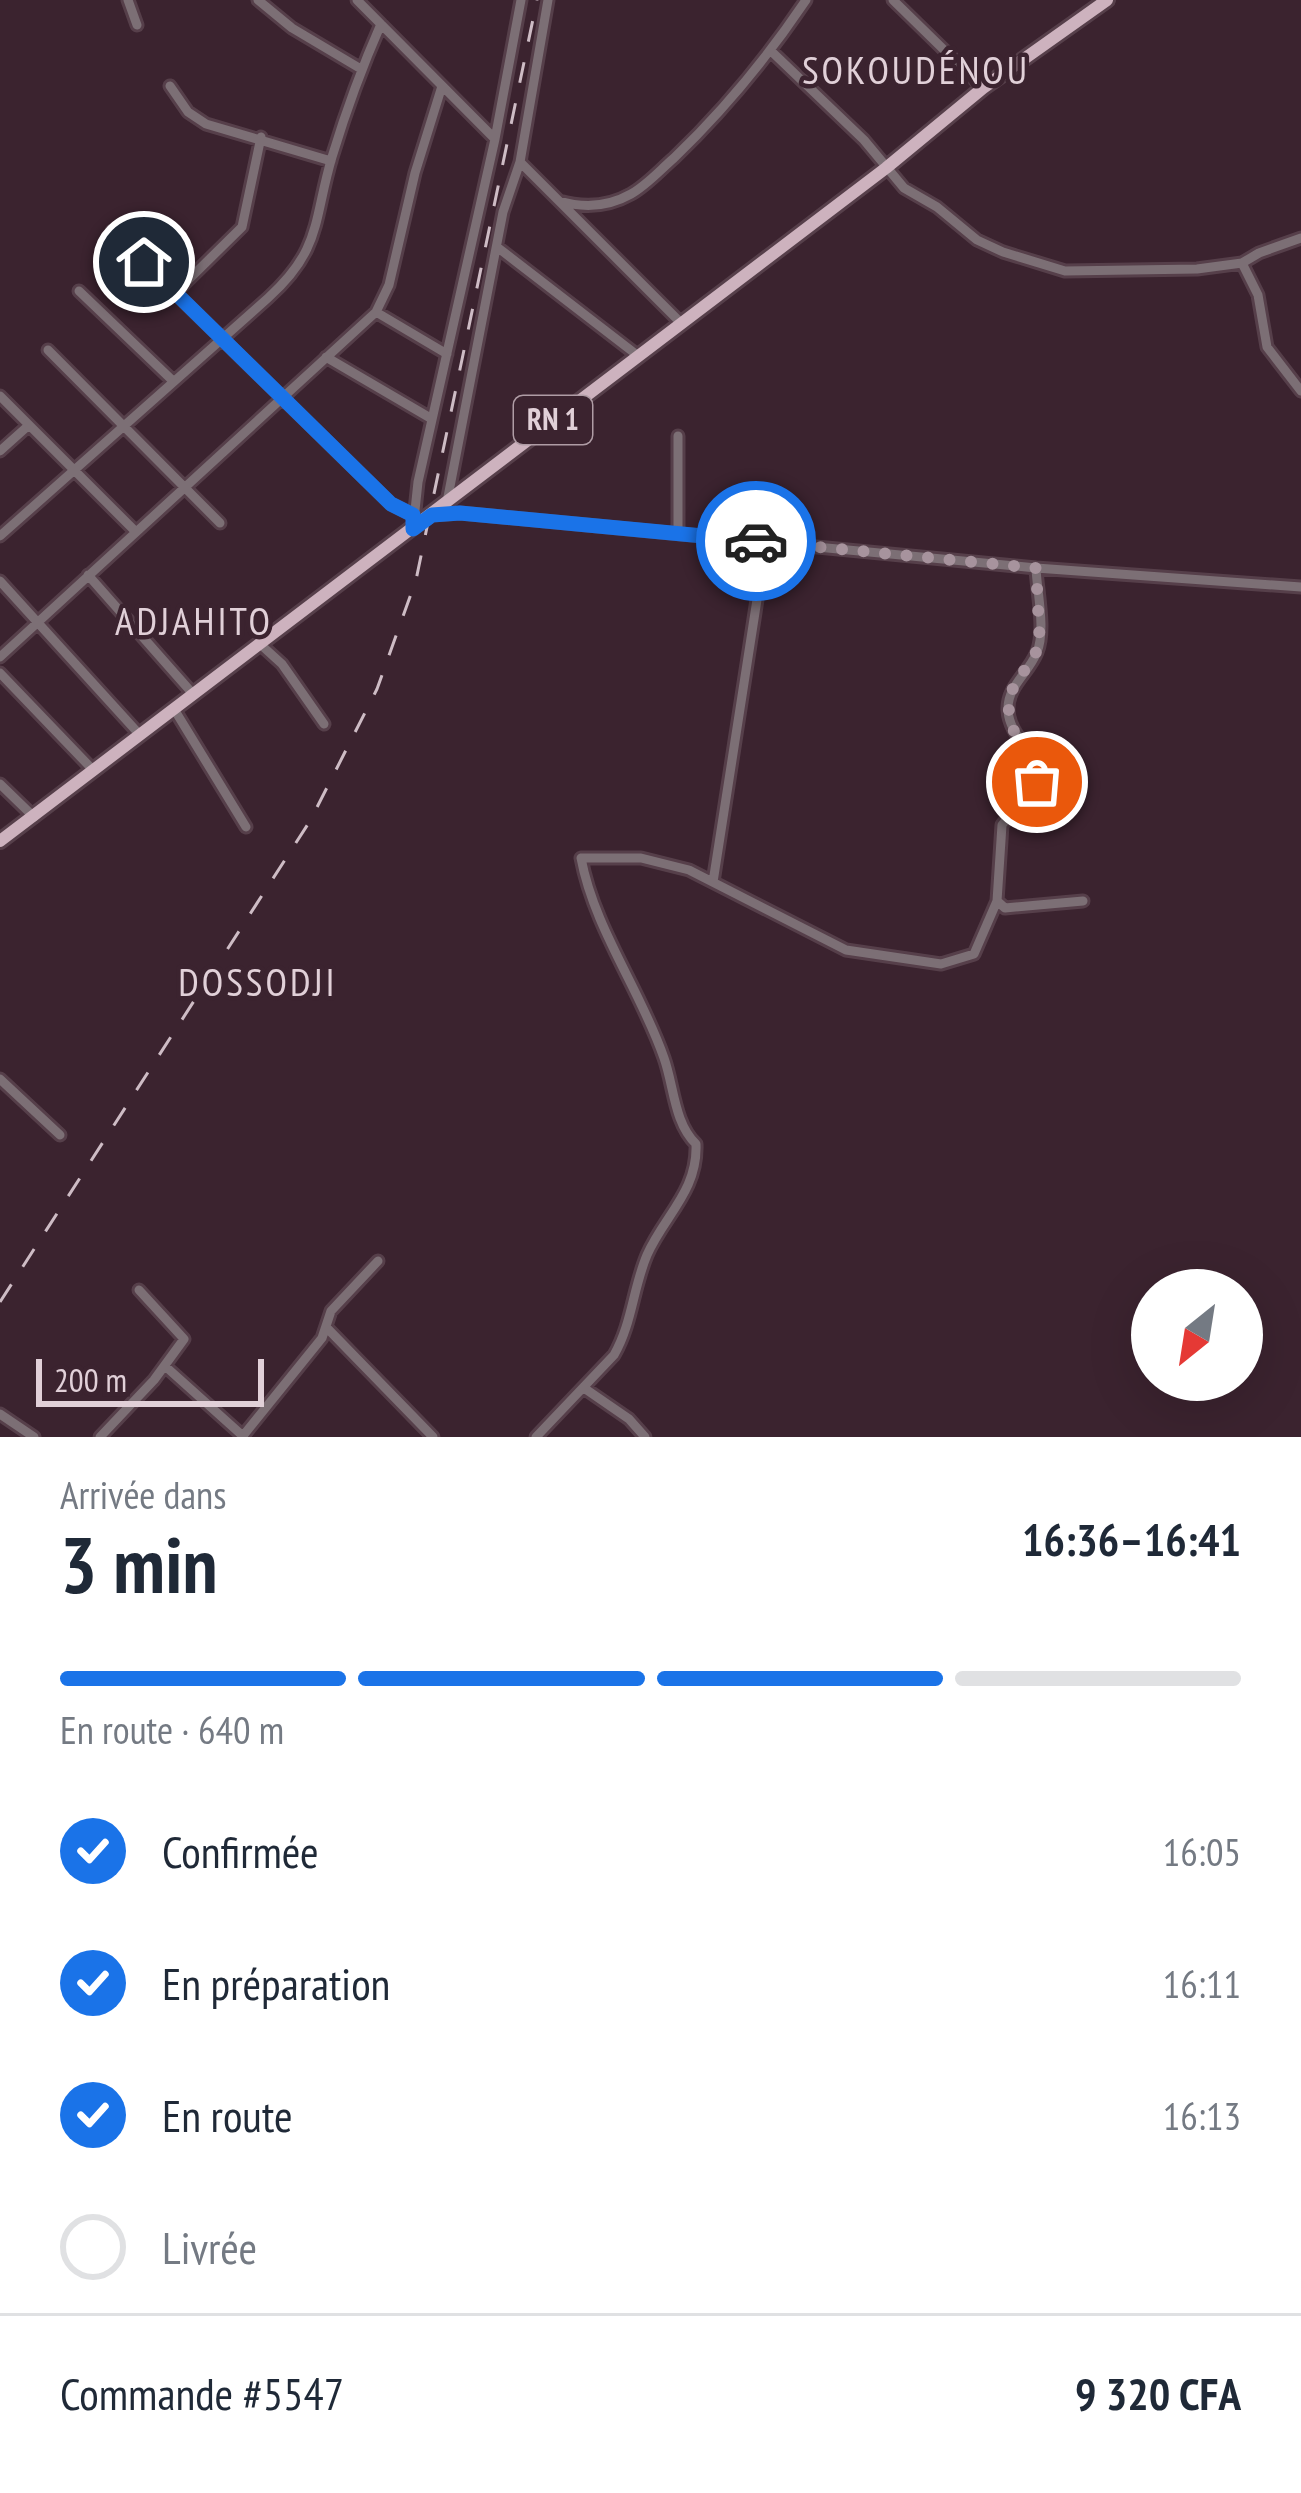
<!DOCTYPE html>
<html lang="fr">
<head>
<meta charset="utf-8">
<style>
  body { margin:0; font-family:"PT Sans Narrow",sans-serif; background:#f2f2f3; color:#1f2937; height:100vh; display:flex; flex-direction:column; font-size:45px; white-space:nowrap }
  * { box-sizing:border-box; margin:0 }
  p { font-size:39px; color:#747a83 }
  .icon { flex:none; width:66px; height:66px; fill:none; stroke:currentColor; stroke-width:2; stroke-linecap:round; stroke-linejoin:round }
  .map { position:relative; height:1437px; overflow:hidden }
  .drawer { display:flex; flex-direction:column; background:#fff; flex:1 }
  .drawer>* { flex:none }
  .needle { width:78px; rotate:210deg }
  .controls { position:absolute; left:1131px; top:1269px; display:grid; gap:24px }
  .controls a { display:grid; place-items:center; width:132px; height:132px; border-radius:50%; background:#fff; box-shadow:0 12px 48px #0002; font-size:60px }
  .scale { position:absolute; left:36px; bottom:30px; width:228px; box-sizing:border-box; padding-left:12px; border:6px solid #e1d0d8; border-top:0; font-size:33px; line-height:42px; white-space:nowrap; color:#e1d0d8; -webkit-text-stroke:9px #3b232f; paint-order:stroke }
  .pin { position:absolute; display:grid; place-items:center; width:102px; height:102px; color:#fff; margin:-51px; border:6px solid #fff; border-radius:50%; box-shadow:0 3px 12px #0007 }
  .courier { position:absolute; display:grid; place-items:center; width:120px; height:120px; margin:-60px; border:9px solid #1a73e8; border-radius:50%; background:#fff; color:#222; box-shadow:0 3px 15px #0007 }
  .head em { font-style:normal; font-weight:600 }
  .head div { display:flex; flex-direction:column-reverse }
  .head { display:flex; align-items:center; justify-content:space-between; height:204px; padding:0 60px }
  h1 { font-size:78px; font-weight:600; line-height:90px }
  .bar { display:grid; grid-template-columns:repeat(4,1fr); gap:18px 12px; align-content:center; height:144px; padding:0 60px }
  .bar i { height:15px; border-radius:9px; background:#e0e1e3 }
  .bar .selected { background:#1a73e8 }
  .bar p { grid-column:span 4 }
  .line { display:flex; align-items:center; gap:30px; padding:0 60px; border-top:3px solid #e0e1e3 }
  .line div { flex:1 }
  ol { padding:0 60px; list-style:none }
  li { display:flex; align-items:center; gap:36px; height:132px }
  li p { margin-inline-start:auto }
  li .icon { padding:12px; border-radius:50%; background:#1a73e8; color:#fff; stroke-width:4 }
  li:last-child { color:#747a83 }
  li i { width:66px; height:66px; border:6px solid #e0e1e3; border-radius:50% }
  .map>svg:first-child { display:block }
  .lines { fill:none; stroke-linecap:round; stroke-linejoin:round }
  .minor-casing { stroke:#563f4a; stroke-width:15 }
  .major-casing { stroke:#563f4a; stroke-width:18 }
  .minor { stroke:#7c6f75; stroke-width:9 }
  .major { stroke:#cdb2be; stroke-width:12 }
  .rail { stroke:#cebcc5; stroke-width:3; stroke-dasharray:21 21; stroke-linecap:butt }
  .done { stroke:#a7939d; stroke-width:12; stroke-dasharray:0 21.6 }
  .route { stroke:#1a73e8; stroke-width:15 }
  .labels { text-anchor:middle; stroke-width:9; stroke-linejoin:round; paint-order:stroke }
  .shield { fill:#3b232f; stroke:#af9ca5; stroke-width:3 }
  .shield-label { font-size:30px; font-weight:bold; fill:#e1d0d8 }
  .quarter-label { font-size:39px; letter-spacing:3px; fill:#e1d0d8; stroke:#3b232f }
</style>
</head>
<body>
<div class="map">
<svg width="1301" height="1437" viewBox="0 0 1301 1437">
  <rect width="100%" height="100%" fill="#3b232f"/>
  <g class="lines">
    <defs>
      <path id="minor" d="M128 0 137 25
        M258 0 292 28 361 69
        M357 0 495 139
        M893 0 983 88
        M770 50 864 140 904 188 937 207 977 240 1003 252 1065 271 1197 269 1242 263 1259 253 1301 238
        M170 86 188 112 206 124 331 161
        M520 162 681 323
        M559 201C583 208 608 207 631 194 647 185 660 170 674 158 724 110 767 58 806 0
        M112 231 391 504 413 515
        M497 247 637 355
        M1242 263 1258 295 1267 347 1301 391
        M79 291 172 380
        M176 292 242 227 261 137
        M376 312 447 354
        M48 350 220 523
        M326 357 432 419
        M0 396 135 531
        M678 436V533
        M0 451 29 425
        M447 502 503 212 520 162 548 0
        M432 515 460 513 1036 568 1301 587
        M413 529 418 482 495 139 521 0
        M0 536 268 298C322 249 313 221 332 157 346 111 362 67 381 24
        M1036 568C1037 592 1046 630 1037 652 1029 673 1007 686 1008 710 1009 736 1036 752 1041 776L1002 825 997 901 1005 908 1083 901
        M88 575 193 694
        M0 581 140 735
        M260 644 282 664 324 724
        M0 657 376 312 389 285 415 173 442 86
        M0 673 94 771
        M174 709 246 827
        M0 784 34 817
        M713 882 766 542
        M0 1079 60 1135
        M326 1327 433 1437
        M165 1366 243 1436
        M584 1388 629 1419 645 1437
        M0 1414 34 1437
        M100 1437 154 1380 184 1339 139 1290
        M242 1437 322 1338 331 1311 378 1261
        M536 1437 614 1355C632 1324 633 1288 647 1255 664 1216 698 1191 696 1144 674 1123 674 1086 664 1058 641 991 594 928 581 858H641L689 870 846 950 941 964 974 954 997 901"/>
      <path id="major" d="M0 841 886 168 983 88 1107 0"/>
    </defs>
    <use href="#minor" class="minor-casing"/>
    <use href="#major" class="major-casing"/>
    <use href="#minor" class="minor"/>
    <use href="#major" class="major"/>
    <path class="rail" d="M0 1302 310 821 377 689 416 580 537 0"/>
  </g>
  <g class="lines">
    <path class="done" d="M756 541 1036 568 1040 646 1013 688 1008 705 1012 728 1041 771 1037 782"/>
    <path class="route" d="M144 262 391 504 413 515V529L432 515 460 513 756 541"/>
  </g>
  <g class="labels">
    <rect class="shield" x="514" y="396" width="78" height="48" rx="9"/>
    <g class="shield-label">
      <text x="553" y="430">RN 1</text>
    </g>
    <g class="quarter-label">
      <text x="916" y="84">SOKOUDÉNOU</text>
      <text x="194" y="635">ADJAHITO</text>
      <text x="258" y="996">DOSSODJI</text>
    </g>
  </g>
</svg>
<div class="controls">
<a><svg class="needle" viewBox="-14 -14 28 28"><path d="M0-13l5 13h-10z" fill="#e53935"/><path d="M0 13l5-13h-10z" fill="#747a83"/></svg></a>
</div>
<div class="scale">200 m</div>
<div class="pin" style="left:1037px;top:782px;background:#ea580c"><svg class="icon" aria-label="bag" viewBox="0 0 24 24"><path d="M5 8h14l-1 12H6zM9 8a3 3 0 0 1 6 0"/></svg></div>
<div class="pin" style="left:144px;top:262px;background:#1f2937"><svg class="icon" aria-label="home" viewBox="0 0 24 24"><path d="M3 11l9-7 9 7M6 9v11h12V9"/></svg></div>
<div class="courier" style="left:756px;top:541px"><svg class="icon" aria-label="car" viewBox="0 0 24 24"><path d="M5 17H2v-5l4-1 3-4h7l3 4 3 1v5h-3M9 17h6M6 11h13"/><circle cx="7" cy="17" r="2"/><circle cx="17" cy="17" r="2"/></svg></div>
</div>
<section class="drawer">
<div class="head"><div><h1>3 min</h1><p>Arrivée dans</p></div><em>16:36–16:41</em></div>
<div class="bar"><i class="selected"></i><i class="selected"></i><i class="selected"></i><i></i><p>En route · 640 m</p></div>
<ol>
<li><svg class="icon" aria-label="check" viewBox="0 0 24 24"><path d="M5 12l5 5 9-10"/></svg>Confirmée<p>16:05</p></li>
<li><svg class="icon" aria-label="check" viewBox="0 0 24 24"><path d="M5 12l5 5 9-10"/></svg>En préparation<p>16:11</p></li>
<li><svg class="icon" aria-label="check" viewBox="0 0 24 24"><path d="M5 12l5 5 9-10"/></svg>En route<p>16:13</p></li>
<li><i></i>Livrée</li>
</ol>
<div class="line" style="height:156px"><div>Commande #5547</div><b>9 320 CFA</b></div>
</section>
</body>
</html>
